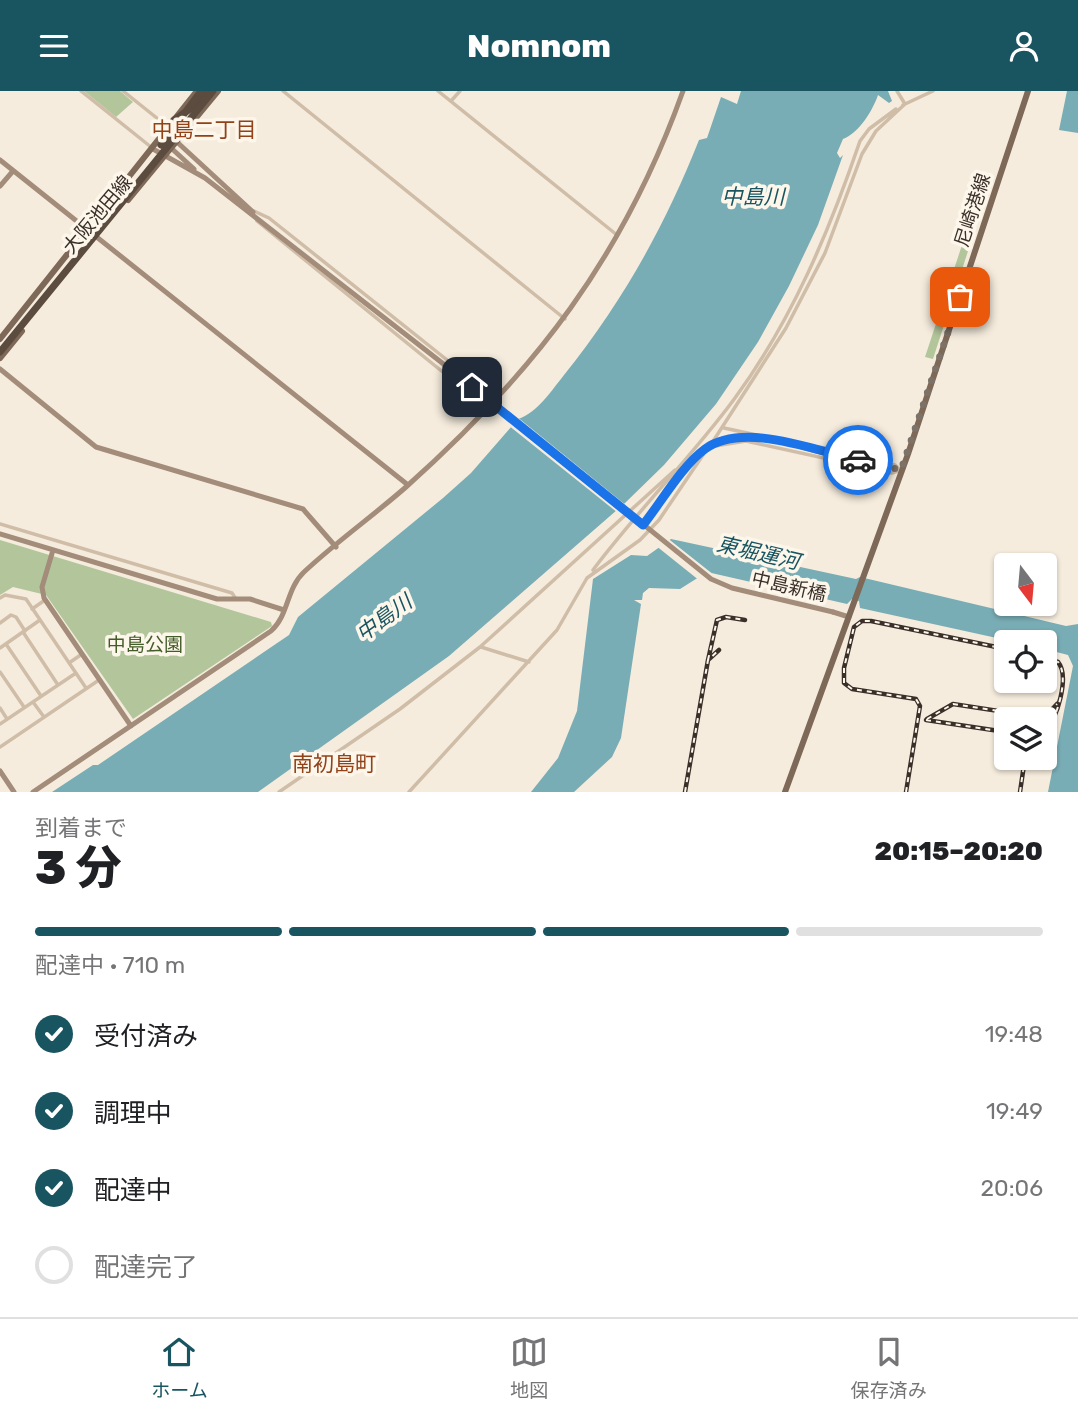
<!DOCTYPE html>
<html lang="ja">
<head>
<meta charset="utf-8">
<style>
  body { margin:0; font-family:Rubik,"Noto Sans JP",sans-serif; background:#f6f6f6; color:#202124; height:100vh; display:flex; flex-direction:column; font-size:26px; white-space:nowrap }
  * { box-sizing:border-box; margin:0 }
  p { font-size:23px; color:#757577 }
  .icon { flex:none; width:38px; height:38px; fill:none; stroke:currentColor; stroke-width:2; stroke-linecap:round; stroke-linejoin:round }
  .map { position:relative; height:701px; overflow:hidden }
  .drawer { display:flex; flex-direction:column; background:#fff; flex:1 }
  .drawer>* { flex:none }
  .needle { width:46px; rotate:164deg }
  .fabs { position:absolute; left:994px; top:462px; display:grid; gap:14px }
  .fabs a { display:grid; place-items:center; width:63px; height:63px; border-radius:7px; background:#fff; box-shadow:0 2px 5px #0004; font-size:35px }
  .pin { position:absolute; display:grid; place-items:center; width:60px; height:60px; color:#fff; margin:-30px; border-radius:14px; box-shadow:0 4px 10px #0006 }
  .courier { position:absolute; display:grid; place-items:center; width:70px; height:70px; margin:-35px; border:5px solid #1a73e8; border-radius:50%; background:#fff; color:#222; box-shadow:0 2px 9px #0007 }
  .head em { font-style:normal; font-weight:800 }
  .head div { display:flex; flex-direction:column-reverse }
  .head { display:flex; align-items:center; justify-content:space-between; height:119px; padding:0 35px }
  h1 { font-size:46px; font-weight:800; line-height:52px }
  .bar { display:grid; grid-template-columns:repeat(4,1fr); gap:10px 7px; align-content:center; height:84px; padding:0 35px }
  .bar i { height:9px; border-radius:5px; background:#e0e0e0 }
  .bar .current { background:#195561 }
  .bar p { grid-column:span 4 }
  ol { padding:0 35px; list-style:none }
  li { display:flex; align-items:center; gap:21px; height:77px }
  li p { margin-inline-start:auto }
  li .icon { padding:7px; border-radius:50%; background:#195561; color:#fff; stroke-width:4 }
  li:last-child { color:#757577 }
  li i { width:38px; height:38px; border:4px solid #e0e0e0; border-radius:50% }
  header { display:flex; justify-content:space-between; align-items:center; height:91px; padding:0 35px; background:#195561; color:#fff; font-size:32px; font-weight:800 }
  .menu { display:flex; justify-content:space-around; align-items:center; height:98px; border-top:2px solid #e0e0e0; background:#fff; font-size:19px; color:#757577 }
  .menu a { display:grid; justify-items:center; gap:4px }
  .menu .current { color:#195561 }
  .map>svg:first-child { display:block }
  .green { fill:#b3c69b }
  .water { fill:#79adb5 }
  .pier { fill:#f5ecdd }
  .lines { fill:none; stroke-linecap:round; stroke-linejoin:round }
  .street { stroke:#cfbda8; stroke-width:3.5 }
  .secondary { stroke:#a38c79; stroke-width:5 }
  .primary { stroke:#7e6958; stroke-width:6 }
  .highway { stroke:#5c4b3f; stroke-width:7 }
  .rail-casing { stroke:#3b3029; stroke-width:4.5 }
  .rail { stroke:#fcf6eb; stroke-width:2; stroke-dasharray:5; stroke-linecap:butt }
  .secondary-bridge { stroke:#a38c79; stroke-width:5 }
  .highway-bridge { stroke:#5c4b3f; stroke-width:7 }
  .done { stroke:#7c7268; stroke-width:7; stroke-dasharray:0 12.6 }
  .route { stroke:#1a73e8; stroke-width:9 }
  .labels { text-anchor:middle; stroke-width:7; stroke-linejoin:round; paint-order:stroke }
  .street-label { font-size:19px; fill:#3b3029; stroke:#fcf6eb }
  .park-label { font-size:19px; fill:#445c2a; stroke:#fcf6eb }
  .neighbourhood-label { font-size:21px; fill:#924219; stroke:#fcf6eb }
  .water-label { font-size:21px; font-style:italic; fill:#195561; stroke:#fcf6eb }
</style>
</head>
<body>
<header><svg class="icon" aria-label="menu" viewBox="0 0 24 24"><path d="M4 6h16M4 12h16M4 18h16"/></svg>Nomnom<svg class="icon" aria-label="person" viewBox="0 0 24 24"><circle cx="12" cy="8" r="4"/><path d="M4 21q1-7 8-7t8 7"/></svg></header>
<div class="map">
<svg width="1078" height="701" viewBox="0 0 1078 701">
  <rect width="100%" height="100%" fill="#f5ecdd"/>
  <path class="green" d="M84 0H120L133 11 116 26Z
    M962 154 969 157 933 268 925 266Z
    M0 449 271 531 272 535 133 628 46 504 13 496 0 504Z"/>
  <path class="water" d="M741 0H888L892 10 889 12 878 4C873 19 859 42 843 48L837 62 840 67 843 64 818 134 789 195 758 251 716 313 664 374 625 412 449 565 258 701H52L93 674H98L289 544 298 526 443 407 471 382 518 328C537 322 552 299 564 284 622 212 665 135 699 49L707 47 721 6 737 13Z
    M1067 0H1078V42L1059 39Z
    M671 448 856 488 860 486 1066 535 1078 533V701H1048L1073 575 1068 564 1045 558V551H1015L860 517 859 510 852 508 847 513 707 481 680 498 649 497 643 502 642 509H634L641 513 621 647 612 666 574 701H531L558 667 577 620 593 488 631 464 647 465Z"/>
  <path class="pier" d="M516 325 627 415 618 422 508 334Z
    M666 446 714 484 715 486 707 485 700 490 655 454Z"/>
  <g class="lines">
    <path class="street" d="M81 0 151 56
      M123 0 168 36
      M283 0 565 228
      M438 0 617 144
      M897 0 905 13
      M451 10 460 0
      M903 14 933 0
      M254 120 269 127 496 308
      M257 130 487 317
      M724 337 895 374 901 379
      M710 355 786 237 825 162 862 63 876 40 905 13
      M715 355 746 350 892 382 901 379
      M825 362 899 378
      M0 433 232 502 236 508
      M593 479C637 420 691 367 735 307 792 229 829 141 860 50L869 38 896 18
      M0 507 5 504 26 508 86 597
      M32 518 45 509
      M0 532 11 524 16 526 25 540
      M23 541 58 594
      M6 553 41 605
      M481 556 529 571
      M0 557 40 529
      M69 572 82 563
      M0 581 24 616
      M33 611 44 626
      M0 617 7 628
      M0 633 76 582
      M0 656 99 589
      M279 701 400 618 480 556 675 379
      M409 701 557 539 587 487 640 449 659 429 703 364"/>
    <path class="secondary" d="M177 51 253 121
      M170 56 194 78
      M153 58 205 87 473 296
      M0 69 408 394
      M0 95 13 80
      M0 278 96 356 303 418 336 456
      M0 443 217 508H250L284 519
      M53 459 42 496 44 507 131 635
      M833 521 849 526
      M0 680 14 701
      M33 701 271 540C289 524 286 498 304 481 336 451 373 425 406 396 535 281 624 165 683 0"/>
    <path class="primary" d="M128 109 218 0
      M0 248 197 0
      M0 267 22 240
      M785 701 908 363 1028 0"/>
    <path class="highway" d="M174 29 193 16 207 0"/>
    <defs>
      <path id="rail" d="M1045 567 1058 571C1070 585 1057 629 1045 640
        M708 569 717 529 726 526 745 529
        M927 628 953 613 1044 627 1057 613
        M926 629 1006 641
        M685 701 708 569 719 559
        M906 701 920 615 916 608 852 598 844 592V577L854 536 862 530H871L1006 558
        M1020 701 1025 667"/>
    </defs>
    <use href="#rail" class="rail-casing"/>
    <use href="#rail" class="rail"/>
    <path class="secondary-bridge" d="M473 296 711 488 732 497 833 521
      M643 434C669 401 698 345 745 345 771 345 799 356 824 362"/>
    <path class="highway-bridge" d="M161 54 201 0
      M0 261 213 0"/>
  </g>
  <g class="lines">
    <path class="done" d="M858 369 901 379 960 206"/>
    <path class="route" d="M472 296 643 434C662 410 681 376 705 358 744 330 816 360 858 369"/>
  </g>
  <g class="labels">
    <g class="street-label">
      <text transform="translate(972 119) rotate(-72)" y="7">尼崎港線</text>
      <text transform="translate(97 123) rotate(-50)" y="7">大阪池田線</text>
      <text transform="translate(789 495) rotate(13)" y="7">中島新橋</text>
    </g>
    <g class="park-label">
      <text x="145" y="560">中島公園</text>
    </g>
    <g class="neighbourhood-label">
      <text x="204" y="46">中島二丁目</text>
      <text x="334" y="680">南初島町</text>
    </g>
    <g class="water-label">
      <text x="753" y="113">中島川</text>
      <text transform="translate(758 462) rotate(13)" y="7">東堀運河</text>
      <text transform="translate(384 527) rotate(-36)" y="7">中島川</text>
    </g>
  </g>
</svg>
<div class="fabs">
<a><svg class="needle" viewBox="-14 -14 28 28"><path d="M0-13l5 13h-10z" fill="#e53935"/><path d="M0 13l5-13h-10z" fill="#757577"/></svg></a>
<a><svg class="icon" aria-label="locate" viewBox="0 0 24 24"><circle cx="12" cy="12" r="6"/><path d="M12 2v4M12 18v4M2 12h4M18 12h4"/></svg></a>
<a><svg class="icon" aria-label="layers" viewBox="0 0 24 24"><path d="M12 4l9 5-9 5-9-5zM3 14l9 5 9-5"/></svg></a>
</div>
<div class="pin" style="left:960px;top:206px;background:#ea580c"><svg class="icon" aria-label="bag" viewBox="0 0 24 24"><path d="M5 8h14l-1 12H6zM9 8a3 3 0 0 1 6 0"/></svg></div>
<div class="pin" style="left:472px;top:296px;background:#1f2937"><svg class="icon" aria-label="home" viewBox="0 0 24 24"><path d="M3 11l9-7 9 7M6 9v11h12V9"/></svg></div>
<div class="courier" style="left:858px;top:369px"><svg class="icon" aria-label="car" viewBox="0 0 24 24"><path d="M5 17H2v-5l4-1 3-4h7l3 4 3 1v5h-3M9 17h6M6 11h13"/><circle cx="7" cy="17" r="2"/><circle cx="17" cy="17" r="2"/></svg></div>
</div>
<section class="drawer">
<div class="head"><div><h1>3 分</h1><p>到着まで</p></div><em>20:15–20:20</em></div>
<div class="bar"><i class="current"></i><i class="current"></i><i class="current"></i><i></i><p>配達中 · 710 m</p></div>
<ol>
<li><svg class="icon" aria-label="check" viewBox="0 0 24 24"><path d="M5 12l5 5 9-10"/></svg>受付済み<p>19:48</p></li>
<li><svg class="icon" aria-label="check" viewBox="0 0 24 24"><path d="M5 12l5 5 9-10"/></svg>調理中<p>19:49</p></li>
<li><svg class="icon" aria-label="check" viewBox="0 0 24 24"><path d="M5 12l5 5 9-10"/></svg>配達中<p>20:06</p></li>
<li><i></i>配達完了</li>
</ol>
</section>
<nav class="menu">
<a class="current"><svg class="icon" aria-label="home" viewBox="0 0 24 24"><path d="M3 11l9-7 9 7M6 9v11h12V9"/></svg>ホーム</a>
<a><svg class="icon" aria-label="map" viewBox="0 0 24 24"><path d="M3 6l6-2 6 2 6-2v14l-6 2-6-2-6 2zM9 4v14M15 6v14"/></svg>地図</a>
<a><svg class="icon" aria-label="saved" viewBox="0 0 24 24"><path d="M7 4h10v16l-5-4-5 4z"/></svg>保存済み</a>
</nav>
</body>
</html>
